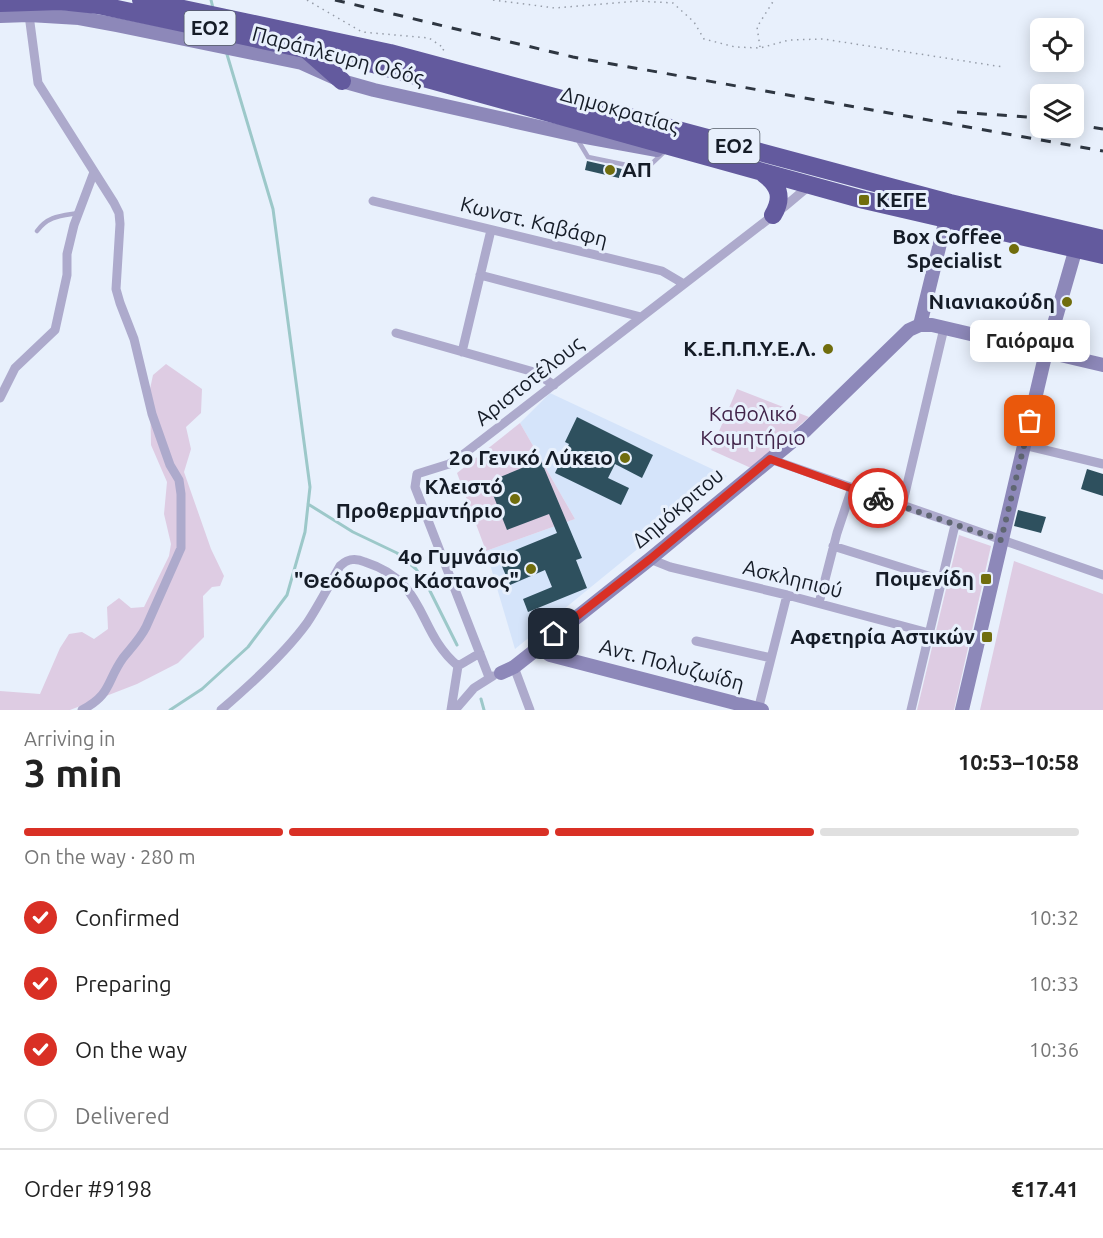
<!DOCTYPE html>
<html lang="en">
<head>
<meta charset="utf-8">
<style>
  body { margin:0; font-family:Ubuntu,sans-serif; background:#f2f2f2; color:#222; height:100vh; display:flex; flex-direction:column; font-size:22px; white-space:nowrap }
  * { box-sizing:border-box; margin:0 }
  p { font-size:20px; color:#767676 }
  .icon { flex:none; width:33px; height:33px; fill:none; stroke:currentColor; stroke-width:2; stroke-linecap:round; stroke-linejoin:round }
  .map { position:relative; height:710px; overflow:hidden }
  .side { display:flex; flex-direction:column; background:#fff; flex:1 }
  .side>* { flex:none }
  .fabs { position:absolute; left:1030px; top:18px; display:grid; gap:12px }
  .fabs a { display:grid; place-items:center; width:54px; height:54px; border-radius:9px; background:#fff; box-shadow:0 3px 15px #0003; font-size:30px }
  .pin { position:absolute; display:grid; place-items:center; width:51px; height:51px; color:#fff; margin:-26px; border-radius:12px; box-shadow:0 3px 9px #0006 }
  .courier { position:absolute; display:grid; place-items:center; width:60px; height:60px; margin:-30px; border:4px solid #d93025; border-radius:50%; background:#fff; color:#222; box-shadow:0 2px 8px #0007 }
  .bubble { position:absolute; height:42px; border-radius:9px; background:#fff; box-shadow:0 3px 15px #0003; font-size:20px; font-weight:700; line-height:42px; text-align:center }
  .summary em { font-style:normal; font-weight:700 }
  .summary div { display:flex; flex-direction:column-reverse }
  .summary { display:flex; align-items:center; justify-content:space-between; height:102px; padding:0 24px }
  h1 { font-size:39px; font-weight:700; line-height:45px }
  .bar { display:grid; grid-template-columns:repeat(4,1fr); gap:9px 6px; align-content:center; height:72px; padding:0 24px }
  .bar i { height:8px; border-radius:4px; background:#e0e0e0 }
  .bar .selected { background:#d93025 }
  .bar p { grid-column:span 4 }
  .line { display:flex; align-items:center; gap:15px; padding:0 24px; border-top:2px solid #e0e0e0 }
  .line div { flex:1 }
  ol { padding:0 24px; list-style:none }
  li { display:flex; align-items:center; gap:18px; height:66px }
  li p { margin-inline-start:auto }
  li .icon { padding:6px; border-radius:50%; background:#d93025; color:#fff; stroke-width:4 }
  li:last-child { color:#767676 }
  li i { width:33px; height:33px; border:3px solid #e0e0e0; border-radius:50% }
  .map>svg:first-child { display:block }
  .built { fill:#d5e4fa }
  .green { fill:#decce3 }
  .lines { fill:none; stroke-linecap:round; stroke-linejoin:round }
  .stream { stroke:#9cc8c9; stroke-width:3 }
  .building { fill:#2e505e }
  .path { stroke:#969da9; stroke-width:1.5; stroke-dasharray:1.5 4.5; stroke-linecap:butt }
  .lane { stroke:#adaacc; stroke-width:4.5 }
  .street { stroke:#adaacc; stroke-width:9 }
  .secondary { stroke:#8d88b9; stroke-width:14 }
  .highway { stroke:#635a9e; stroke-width:18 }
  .rail { stroke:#2e3641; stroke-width:3; stroke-dasharray:10 10; stroke-linecap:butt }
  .done { stroke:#5f6672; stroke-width:6; stroke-dasharray:0 10.8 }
  .route { stroke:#d93025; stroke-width:8 }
  .poi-dot { fill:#706d0d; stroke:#e8f0fc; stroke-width:2 }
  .labels { text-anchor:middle; stroke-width:6; stroke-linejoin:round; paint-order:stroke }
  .shield { fill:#e8f0fc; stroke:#545c67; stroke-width:1.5 }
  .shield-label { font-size:20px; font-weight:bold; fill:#151c27 }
  .street-label { font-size:21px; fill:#151c27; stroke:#e8f0fc }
  .poi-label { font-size:21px; font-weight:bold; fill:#151c27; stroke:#e8f0fc; text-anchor:end }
  .park-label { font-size:21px; fill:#42244a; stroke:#e8f0fc }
</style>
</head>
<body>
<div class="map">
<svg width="1103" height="710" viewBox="0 0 1103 710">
  <rect width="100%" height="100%" fill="#e8f0fc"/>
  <path class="built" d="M550 393 727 476 515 649 486 551 575 519 520 423Z"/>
  <path class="green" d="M166 364 202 389 201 413 186 427 191 449 184 472 211 549 224 576 220 586 212 587 203 596 204 637 178 663 137 684 70 710H0V691L40 694 60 648 69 634 82 632 94 639 108 629 107 607 119 598 131 608 144 607 169 556 171 544 164 514 167 482 151 445 150 389 153 375Z
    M737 389 809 417 751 468 711 450Z
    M520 423 575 519 486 551 457 473Z
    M959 535 991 546 954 710H917Z
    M1014 561 1103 594V710H980Z"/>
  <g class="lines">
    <path class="stream" d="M211 0 213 8
      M308 504 353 532 397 553 416 569 426 583 457 645
      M481 699 484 710
      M170 710 202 689 248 647 287 595 305 532 310 487 273 209 226 51"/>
  </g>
  <path class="building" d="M587 161 622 169 619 178 585 170Z
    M577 417 653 455 642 478 615 464 608 478 629 488 621 505 555 473 569 444 565 442Z
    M539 456 582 558 576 560 587 588 528 612 523 599 552 587 545 570 510 585 498 557 557 533 549 514 507 530 488 482 529 465 527 461Z
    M1087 469 1103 474V496L1081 489Z
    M1018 510 1046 517 1041 533 1014 526Z"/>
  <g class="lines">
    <path class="path" d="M307 0 362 32 429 38 444 48 442 53
      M493 0 555 8 639 1 673 3 694 22 704 39 735 47 760 48 789 40 823 39 1003 67
      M760 47 757 27 774 0"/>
    <path class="lane" d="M576 137 588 157 646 169 663 153
      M37 231C48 216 60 216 78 213"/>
    <path class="street" d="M29 15 38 83 114 203 119 213 120 224 116 289 120 303 134 339 152 414 170 465 179 480 181 494V548L146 627C140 639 131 648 123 658 106 682 112 694 82 710
      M373 201 662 271 684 284
      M480 275 641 317
      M396 333 534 372 554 385
      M462 352 491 230
      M0 398 15 368 55 330 67 275V254L74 225 94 172
      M1024 445 1103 464
      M770 459 1103 575
      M902 506 944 328
      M833 546 941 580
      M650 559 670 567 787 595 929 633
      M819 603 837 533 852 488
      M696 641 771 658
      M514 667 530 710
      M489 677 415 487 417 474 449 464 456 460 784 207 809 186
      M221 710C249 686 286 652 307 623 319 605 329 585 340 566 348 558 356 558 365 562 428 582 416 631 458 666
      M451 710 458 666 480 653
      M455 710 474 688 493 676
      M758 710 787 595
      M911 710 955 525"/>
    <path class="secondary" d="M0 16 29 15 79 18 117 25 302 63 342 81 374 90 575 135 657 150
      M920 325 948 211
      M538 647 550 655 762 710
      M501 673 514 667 528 656 650 559 806 430 909 330 920 325H932L1103 365
      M962 710 1046 352 1076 248"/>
    <path class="highway" d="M141 0 390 53 950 203 1103 239
      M0 3 60 1 98 5 366 62 864 200 1103 255
      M308 51 342 81
      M764 174C780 186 783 198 773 215"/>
    <path class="rail" d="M335 0 573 57 1103 151
      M957 112 1041 118
      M1074 124 1103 129"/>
  </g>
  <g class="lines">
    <path class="done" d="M878 498 1001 540 1030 421"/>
    <path class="route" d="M554 634 650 559 770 459 878 498"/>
  </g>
  <g class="poi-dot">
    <circle cx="610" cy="170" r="6"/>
    <rect x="858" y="194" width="12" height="12" rx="3"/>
    <circle cx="1014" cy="249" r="6"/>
    <circle cx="1067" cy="302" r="6"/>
    <circle cx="828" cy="349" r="6"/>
    <circle cx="625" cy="458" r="6"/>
    <circle cx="515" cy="499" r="6"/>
    <circle cx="531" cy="569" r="6"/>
    <rect x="980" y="573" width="12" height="12" rx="3"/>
    <rect x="981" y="631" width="12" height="12" rx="3"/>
  </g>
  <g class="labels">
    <g class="shield">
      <rect x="184.5" y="11" width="51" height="34" rx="4.5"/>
      <rect x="708.5" y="129" width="51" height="34" rx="4.5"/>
    </g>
    <g class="shield-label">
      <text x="210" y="35">ΕΟ2</text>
      <text x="734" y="153">ΕΟ2</text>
    </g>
    <g class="street-label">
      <text transform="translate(338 56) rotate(15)" y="7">Παράπλευρη Οδός</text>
      <text transform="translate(620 110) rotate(16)" y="7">Δημοκρατίας</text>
      <text transform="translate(534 222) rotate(14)" y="7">Κωνστ. Καβάφη</text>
      <text transform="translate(529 381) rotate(-38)" y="7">Αριστοτέλους</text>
      <text transform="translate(678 508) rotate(-40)" y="7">Δημόκριτου</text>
      <text transform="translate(793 579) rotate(14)" y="7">Ασκληπιού</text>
      <text transform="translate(672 665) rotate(15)" y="7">Αντ. Πολυζωίδη</text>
    </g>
    <g class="poi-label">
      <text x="622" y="177" text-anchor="start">ΑΠ</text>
      <text x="876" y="207" text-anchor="start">ΚΕΓΕ</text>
      <text x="1002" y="244">Box Coffee<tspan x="1002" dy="24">Specialist</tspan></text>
      <text x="1055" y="309">Νιανιακούδη</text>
      <text x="816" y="356">Κ.Ε.Π.Π.Υ.Ε.Λ.</text>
      <text x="613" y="465">2ο Γενικό Λύκειο</text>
      <text x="503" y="494">Κλειστό<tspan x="503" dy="24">Προθερμαντήριο</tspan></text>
      <text x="519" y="564">4ο Γυμνάσιο<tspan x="519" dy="24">"Θεόδωρος Κάστανος"</tspan></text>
      <text x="974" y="586">Ποιμενίδη</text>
      <text x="975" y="644">Αφετηρία Αστικών</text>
    </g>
    <g class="park-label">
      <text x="753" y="421">Καθολικό<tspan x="753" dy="24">Κοιμητήριο</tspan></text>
    </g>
  </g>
</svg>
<div class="fabs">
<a><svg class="icon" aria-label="locate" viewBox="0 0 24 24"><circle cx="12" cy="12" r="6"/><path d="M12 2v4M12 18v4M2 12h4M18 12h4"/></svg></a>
<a><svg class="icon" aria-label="layers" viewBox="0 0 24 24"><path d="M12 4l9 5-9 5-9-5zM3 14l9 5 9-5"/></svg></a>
</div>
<div class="pin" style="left:1030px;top:421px;background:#ea580c"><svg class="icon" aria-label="bag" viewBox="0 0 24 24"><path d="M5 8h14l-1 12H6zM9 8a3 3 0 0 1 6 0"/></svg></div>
<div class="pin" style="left:554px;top:634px;background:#1f2937"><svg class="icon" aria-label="home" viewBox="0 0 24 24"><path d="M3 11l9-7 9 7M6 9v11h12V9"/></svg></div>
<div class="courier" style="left:878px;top:498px"><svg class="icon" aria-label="bike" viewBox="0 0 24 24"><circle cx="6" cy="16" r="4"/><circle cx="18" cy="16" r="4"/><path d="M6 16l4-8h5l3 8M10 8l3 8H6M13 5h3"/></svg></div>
<div class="bubble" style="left:970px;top:320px;width:120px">Γαιόραμα</div>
</div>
<section class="side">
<div class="summary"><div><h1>3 min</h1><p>Arriving in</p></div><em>10:53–10:58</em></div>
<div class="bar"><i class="selected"></i><i class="selected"></i><i class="selected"></i><i></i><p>On the way · 280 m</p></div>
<ol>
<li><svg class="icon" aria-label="check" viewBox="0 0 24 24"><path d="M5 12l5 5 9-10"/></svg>Confirmed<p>10:32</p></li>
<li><svg class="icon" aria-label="check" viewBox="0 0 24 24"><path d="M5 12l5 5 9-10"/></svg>Preparing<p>10:33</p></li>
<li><svg class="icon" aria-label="check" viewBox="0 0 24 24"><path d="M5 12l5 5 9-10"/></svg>On the way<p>10:36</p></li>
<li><i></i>Delivered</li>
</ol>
<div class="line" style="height:78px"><div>Order #9198</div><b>€17.41</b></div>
</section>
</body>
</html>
